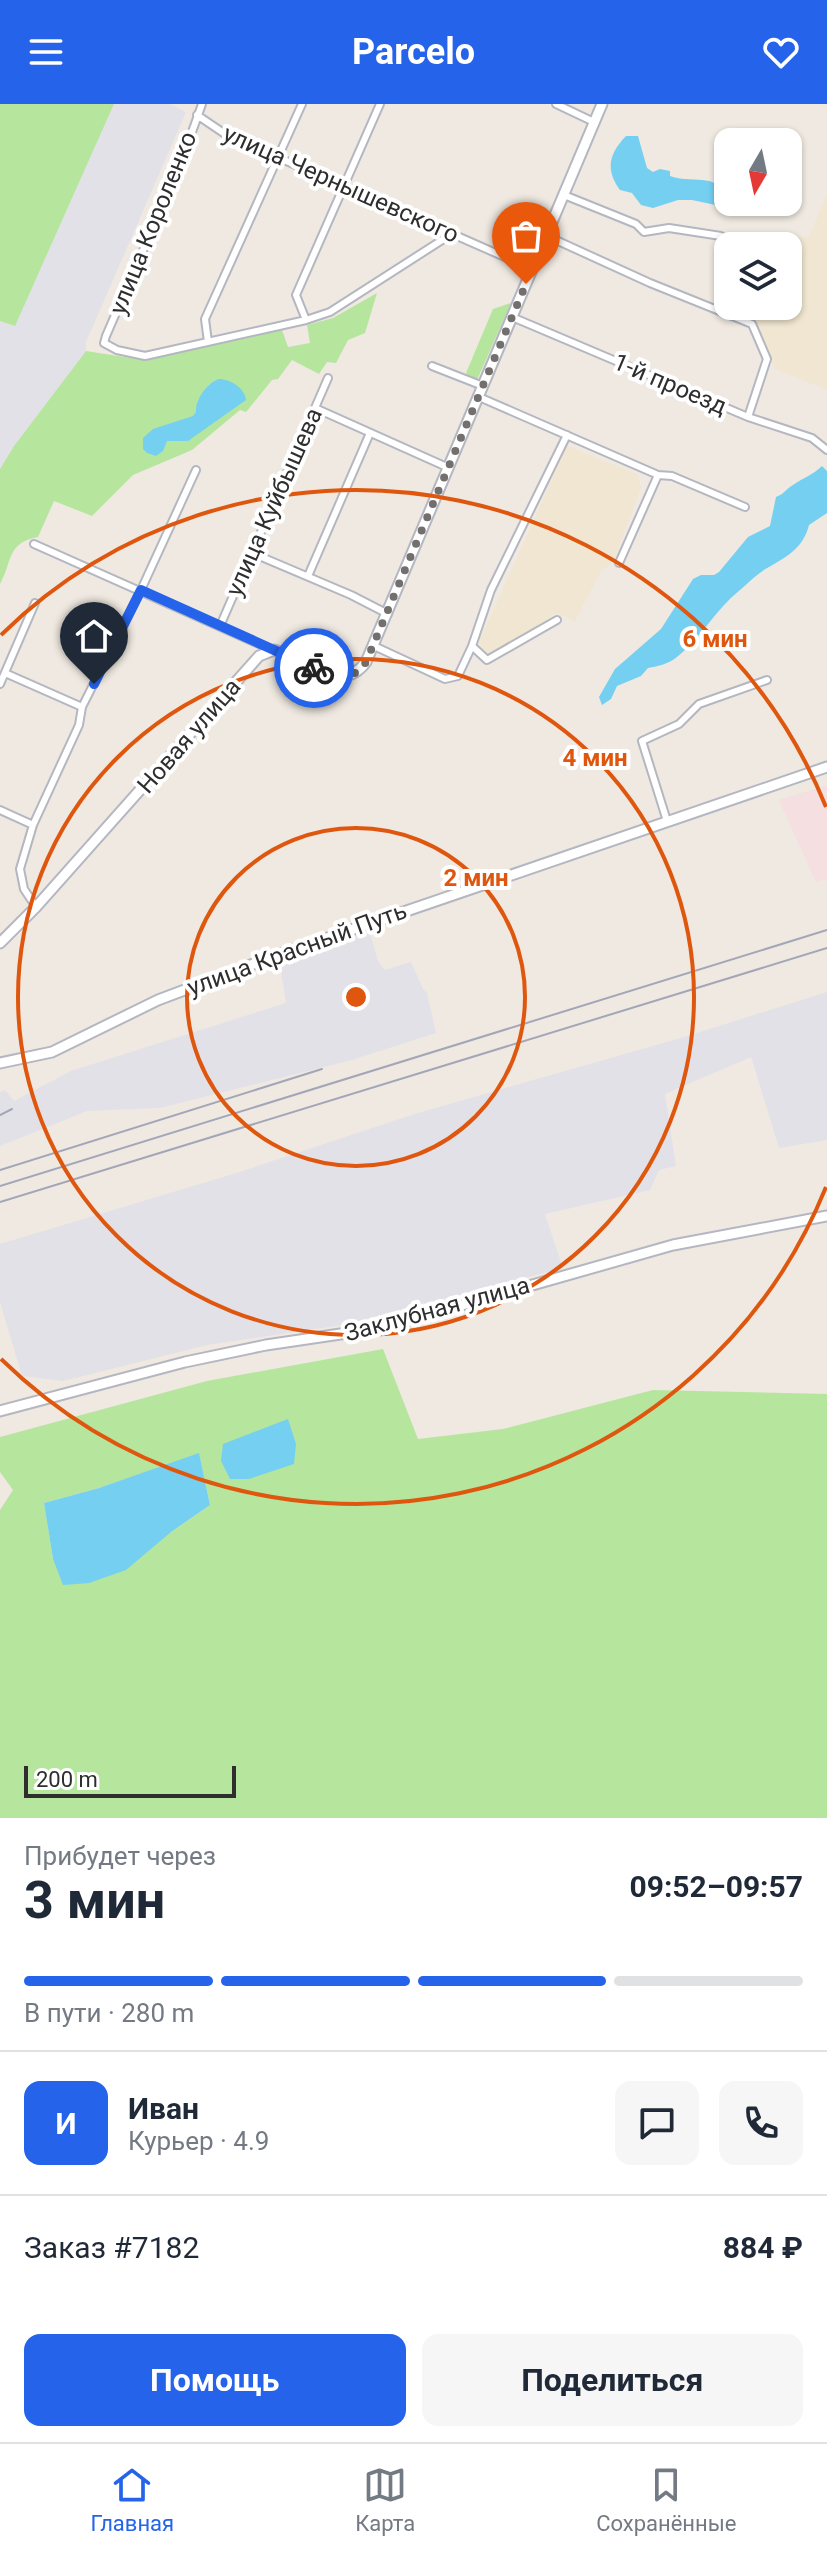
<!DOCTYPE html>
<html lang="ru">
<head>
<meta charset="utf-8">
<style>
  body { margin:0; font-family:Roboto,sans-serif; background:#f6f6f7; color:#1f2937; height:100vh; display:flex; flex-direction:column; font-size:30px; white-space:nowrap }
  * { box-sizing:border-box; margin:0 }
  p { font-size:26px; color:#747a83 }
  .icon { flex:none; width:44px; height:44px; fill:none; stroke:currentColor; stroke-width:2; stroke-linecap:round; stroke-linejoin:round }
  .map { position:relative; height:1714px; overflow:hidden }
  .sheet { display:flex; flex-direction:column; background:#fff; flex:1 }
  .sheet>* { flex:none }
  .needle { width:52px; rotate:189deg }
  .fabs { position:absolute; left:714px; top:24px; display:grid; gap:16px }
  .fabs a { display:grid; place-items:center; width:88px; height:88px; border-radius:16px; background:#fff; box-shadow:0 2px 6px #0004; font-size:40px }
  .scale { position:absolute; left:24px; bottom:20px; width:212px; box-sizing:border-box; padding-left:8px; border:4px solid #2e2e2e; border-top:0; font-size:22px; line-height:28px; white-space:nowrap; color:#2e2e2e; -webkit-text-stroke:6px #fff; paint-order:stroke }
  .pin { position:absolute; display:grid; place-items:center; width:68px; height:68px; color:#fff; margin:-82px -34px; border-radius:50% 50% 50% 0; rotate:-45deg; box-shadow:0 0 8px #0007 }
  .pin .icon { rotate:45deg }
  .courier { position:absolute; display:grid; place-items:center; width:80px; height:80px; margin:-40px; border:6px solid #2563eb; border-radius:50%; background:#fff; color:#222; box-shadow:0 2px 10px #0007 }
  .headline em { font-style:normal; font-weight:700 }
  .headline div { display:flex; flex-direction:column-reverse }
  .headline { display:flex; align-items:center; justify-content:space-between; height:136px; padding:0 24px }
  h1 { font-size:52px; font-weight:700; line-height:60px }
  .bar { display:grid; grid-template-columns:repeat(4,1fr); gap:12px 8px; align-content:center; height:96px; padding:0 24px }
  .bar i { height:10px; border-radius:6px; background:#e0e1e3 }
  .bar .active { background:#2563eb }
  .bar p { grid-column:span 4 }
  .line { display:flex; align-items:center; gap:20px; padding:0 24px; border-top:2px solid #e0e1e3 }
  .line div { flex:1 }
  .round { display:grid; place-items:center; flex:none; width:84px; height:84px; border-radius:16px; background:#f6f6f7 }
  .primary-button { display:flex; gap:16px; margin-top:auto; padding:16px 24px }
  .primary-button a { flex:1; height:92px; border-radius:16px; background:#2563eb; color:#fff; font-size:32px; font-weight:700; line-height:92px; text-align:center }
  .primary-button a+a { background:#f6f6f7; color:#1f2937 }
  header { display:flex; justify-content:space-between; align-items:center; height:104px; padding:0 24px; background:#2563eb; color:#fff; font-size:36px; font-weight:700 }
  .tab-bar { display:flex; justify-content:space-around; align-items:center; height:112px; border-top:2px solid #e0e1e3; background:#fff; font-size:22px; color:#747a83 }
  .tab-bar a { display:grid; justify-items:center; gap:4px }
  .tab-bar .active { color:#2563eb }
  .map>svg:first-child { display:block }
  .industrial { fill:#e3e1e8 }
  .education { fill:#f0e6d1 }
  .medical { fill:#f5dfe0 }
  .green { fill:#b6e59e; fill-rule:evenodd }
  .water { fill:#75cff0 }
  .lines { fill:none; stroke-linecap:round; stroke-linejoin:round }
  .street-casing { stroke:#b4b7c1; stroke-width:10 }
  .secondary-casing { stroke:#b4b7c1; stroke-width:13 }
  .street { stroke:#fff; stroke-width:6 }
  .secondary { stroke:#fff; stroke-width:9 }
  .rail { stroke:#a3a6b8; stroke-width:2 }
  .done { stroke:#726f6d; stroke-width:8; stroke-dasharray:0 14.4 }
  .route { stroke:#2563eb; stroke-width:10 }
  .ring { fill:none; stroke:#df570e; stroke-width:4 }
  .labels { text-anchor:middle; stroke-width:8; stroke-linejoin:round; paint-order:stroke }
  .street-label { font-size:24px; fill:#2e2e2e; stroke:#fff }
  .centre { fill:#df570e; stroke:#fff; stroke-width:4 }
  .ring-label { font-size:24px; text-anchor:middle; font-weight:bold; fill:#df570e; stroke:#fff; stroke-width:8; stroke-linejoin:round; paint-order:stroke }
</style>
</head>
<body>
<header><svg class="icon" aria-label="menu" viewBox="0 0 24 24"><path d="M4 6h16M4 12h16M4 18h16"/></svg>Parcelo<svg class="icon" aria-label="heart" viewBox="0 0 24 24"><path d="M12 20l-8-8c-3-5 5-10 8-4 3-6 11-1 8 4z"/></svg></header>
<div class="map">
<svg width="827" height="1714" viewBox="0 0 827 1714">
  <rect width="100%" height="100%" fill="#efe9e1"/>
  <path class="industrial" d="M114 0H170L186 8 86 238V247L14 342 0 365V217L15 221Z
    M369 826 378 857 385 866 411 858 423 885 427 889 436 929 352 956 160 1004 87 1007 0 1042V988L5 986 14 997 71 967 286 899 279 855Z
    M827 888V1036L779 1044 751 953 665 990 676 1062 659 1066 650 1086 545 1110 563 1164 342 1221 207 1241 63 1277 22 1272 0 1198V1140L233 1070 418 1009 681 934Z"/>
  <path class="education" d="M826 92H827V286L775 265 755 217 759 202H788V142H774L777 133H809Z
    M567 342 637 370 641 384 613 458 601 467 575 517 556 509 490 554 479 538Z"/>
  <path class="medical" d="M827 681V775L816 778 779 696Z"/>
  <path class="green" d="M0 0H114L15 222 0 217Z
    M377 189 365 229 348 236 336 259 327 258 319 270 292 256 278 275 272 276 246 308 240 306 192 346 133 371 92 412 54 397 38 433C6 439 13 457 0 480V365L14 342 86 247 144 256 282 226 288 243 310 239 307 221 333 214Z
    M511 199 477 276 470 274 466 269 493 205Z
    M383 1245 418 1335 503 1325 653 1286 827 1290V1714H0V1406L13 1386 0 1368V1333L207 1277ZM199 1350 210 1401 171 1428 53 1455 44 1399 99 1384Z"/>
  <path class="water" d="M626 32H638L647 64 653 68 660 65 670 67V72C683 77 696 74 709 77 716 79 720 82 728 83V98H788V71L796 70 800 75 801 99 791 106 767 112 692 96H678L653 104 641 101 632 89 620 86C605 65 609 50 626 32Z
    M219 275C230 275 245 284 246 296L188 337H167L163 347 156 352 147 349 143 345V334L153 325 193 312 196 308C195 296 207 279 219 275Z
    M822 362 827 367V409L809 421C803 444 788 452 769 463 759 468 749 478 740 486 716 505 701 534 677 553 668 560 659 562 648 564L641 572 617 582 611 595 602 601 599 593 615 565 661 525 693 475 701 471H714L719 468 748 433 770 422 776 393C784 390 786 385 793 381 803 374 813 371 822 362Z
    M288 1315 296 1340 294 1360 249 1375H230L221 1357 223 1340Z
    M199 1349 210 1401 171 1428 126 1466 89 1479 63 1481 53 1455 44 1399 99 1384Z"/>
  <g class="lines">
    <defs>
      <path id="street" d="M202 0 182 56 106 232 104 239 117 246 145 252 306 216 330 208 453 129
        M556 0 594 18
        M197 11 225 30 532 165
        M564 91 636 120 644 128 669 124 721 132
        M547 132 650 179 752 220 767 255 748 313
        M512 213 748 313 812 334 827 346
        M306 216 296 191 380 0
        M208 238 205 215 302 0
        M432 262 483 282
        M479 293 658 371 619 459
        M315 304 449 364
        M658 371 672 372 745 403
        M34 440 270 545
        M252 449 351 491 388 510
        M308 472 370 329
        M220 522 328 274
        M374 542 445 575 458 572 472 542 491 486 567 331
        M472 542 487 556 557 516
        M5 569 82 603
        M0 580 35 499
        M0 706 33 721
        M667 717 642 637 679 620 699 600 767 576
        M36 803 24 785 20 765 33 721 79 621 82 603 141 486 196 366"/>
      <path id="secondary" d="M0 839 36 803 259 552 274 546C304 556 341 592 366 558L602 0
        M0 959 52 948 158 896 272 853 827 663
        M0 1307 185 1258 266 1241 381 1224 673 1141 827 1112"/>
    </defs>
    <use href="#street" class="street-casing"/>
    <use href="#secondary" class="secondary-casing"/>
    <use href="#street" class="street"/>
    <use href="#secondary" class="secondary"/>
    <path class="rail" d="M0 1011 12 1005
      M0 1066 322 965
      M0 1082 827 826
      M0 1098 827 844"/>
  </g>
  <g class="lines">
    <path class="done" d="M314 564C335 575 352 578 366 558L526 180"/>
    <path class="route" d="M94 580 141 486 314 564"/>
  </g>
  <g class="ring">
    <circle cx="356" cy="893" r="169"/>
    <circle cx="356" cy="893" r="338"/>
    <path d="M826 1083A507 507 0 0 1 1 1255M1 531A507 507 0 0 1 826 703"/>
  </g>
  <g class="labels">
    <g class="street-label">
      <text transform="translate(341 80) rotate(24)" y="8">улица Чернышевского</text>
      <text transform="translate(153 119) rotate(-68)" y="8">улица Короленко</text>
      <text transform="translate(670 280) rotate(23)" y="8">1-й проезд</text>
      <text transform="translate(274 398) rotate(-66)" y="8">улица Куйбышева</text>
      <text transform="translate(189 632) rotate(-49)" y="8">Новая улица</text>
      <text transform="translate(297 845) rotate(-20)" y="8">улица Красный Путь</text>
      <text transform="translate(437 1205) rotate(-15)" y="8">Заклубная улица</text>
    </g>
  </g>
  <circle cx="356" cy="893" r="12" class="centre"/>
  <g class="ring-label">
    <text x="715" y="543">6 мин</text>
    <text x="595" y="662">4 мин</text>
    <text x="476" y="782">2 мин</text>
  </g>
</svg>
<div class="fabs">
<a><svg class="needle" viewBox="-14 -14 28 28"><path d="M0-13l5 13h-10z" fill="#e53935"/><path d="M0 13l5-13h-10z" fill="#747a83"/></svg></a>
<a><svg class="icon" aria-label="layers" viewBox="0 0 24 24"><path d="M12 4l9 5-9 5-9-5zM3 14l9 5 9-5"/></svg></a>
</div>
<div class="scale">200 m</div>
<div class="pin" style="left:526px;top:180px;background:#ea580c"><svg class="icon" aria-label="bag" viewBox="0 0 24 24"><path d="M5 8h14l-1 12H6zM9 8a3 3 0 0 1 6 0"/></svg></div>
<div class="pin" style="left:94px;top:580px;background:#1f2937"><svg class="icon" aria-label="home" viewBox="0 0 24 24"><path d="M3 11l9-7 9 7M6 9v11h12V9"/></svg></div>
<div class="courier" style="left:314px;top:564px"><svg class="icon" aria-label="bike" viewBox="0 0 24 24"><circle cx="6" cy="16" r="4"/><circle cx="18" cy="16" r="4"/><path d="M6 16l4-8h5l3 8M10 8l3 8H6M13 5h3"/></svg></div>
</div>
<section class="sheet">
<div class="headline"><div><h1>3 мин</h1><p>Прибудет через</p></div><em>09:52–09:57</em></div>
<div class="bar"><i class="active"></i><i class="active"></i><i class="active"></i><i></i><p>В пути · 280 m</p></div>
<div class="line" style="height:144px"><b class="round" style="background:#2563eb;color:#fff">И</b><div><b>Иван</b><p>Курьер · 4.9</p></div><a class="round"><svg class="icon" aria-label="chat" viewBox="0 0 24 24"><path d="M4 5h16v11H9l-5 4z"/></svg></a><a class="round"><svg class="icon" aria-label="phone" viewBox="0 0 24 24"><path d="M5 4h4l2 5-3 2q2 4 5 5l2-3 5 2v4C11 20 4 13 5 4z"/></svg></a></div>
<div class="line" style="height:104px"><div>Заказ #7182</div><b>884 ₽</b></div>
<div class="primary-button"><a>Помощь</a><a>Поделиться</a></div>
</section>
<nav class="tab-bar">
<a class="active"><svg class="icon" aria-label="home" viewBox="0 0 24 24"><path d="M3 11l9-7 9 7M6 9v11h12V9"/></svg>Главная</a>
<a><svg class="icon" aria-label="map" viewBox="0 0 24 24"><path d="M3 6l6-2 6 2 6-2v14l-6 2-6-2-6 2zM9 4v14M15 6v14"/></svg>Карта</a>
<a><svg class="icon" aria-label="saved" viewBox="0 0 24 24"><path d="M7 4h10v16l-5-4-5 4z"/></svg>Сохранённые</a>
</nav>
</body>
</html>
